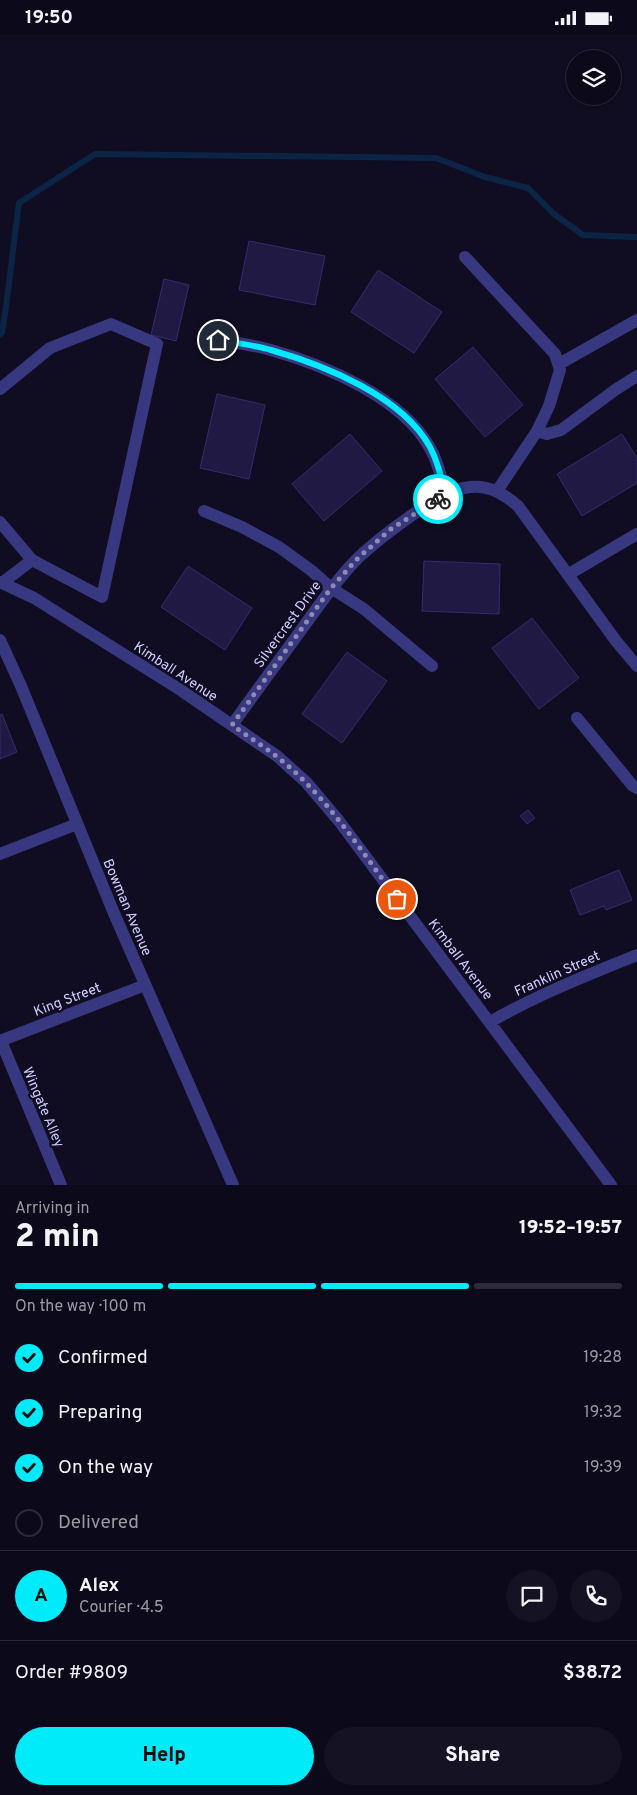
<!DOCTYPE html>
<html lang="en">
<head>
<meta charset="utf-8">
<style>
  body { margin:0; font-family:Overpass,sans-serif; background:#151323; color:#f1f3f6; height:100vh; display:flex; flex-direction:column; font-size:19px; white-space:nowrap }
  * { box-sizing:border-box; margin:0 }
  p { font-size:16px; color:#9a9aa2 }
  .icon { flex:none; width:28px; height:28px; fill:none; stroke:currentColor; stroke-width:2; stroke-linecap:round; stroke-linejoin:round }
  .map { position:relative; height:1150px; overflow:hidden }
  .panel { display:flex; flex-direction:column; background:#0c0a1a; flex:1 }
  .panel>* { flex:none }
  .fabs { position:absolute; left:566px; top:15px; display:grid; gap:10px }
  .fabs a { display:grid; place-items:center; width:55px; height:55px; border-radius:50%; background:#0c0a1a; box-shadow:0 1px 4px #0004,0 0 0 1px #2c2b39; font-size:25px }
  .pin { position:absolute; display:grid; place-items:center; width:42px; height:42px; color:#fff; margin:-21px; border:2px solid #fff; border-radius:50%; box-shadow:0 1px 5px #0007 }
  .courier { position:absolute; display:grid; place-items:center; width:50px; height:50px; margin:-25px; border:4px solid #00ebf9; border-radius:50%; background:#fff; color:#222; box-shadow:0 1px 6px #0007 }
  .headline em { font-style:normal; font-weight:800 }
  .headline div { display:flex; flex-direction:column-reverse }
  .headline { display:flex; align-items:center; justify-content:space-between; height:85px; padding:0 15px }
  h1 { font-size:32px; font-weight:800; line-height:38px }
  .bar { display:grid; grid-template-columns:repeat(4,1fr); gap:8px 5px; align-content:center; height:60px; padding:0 15px }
  .bar i { height:6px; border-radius:4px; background:#2c2b39 }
  .bar .on { background:#00ebf9 }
  .bar p { grid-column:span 4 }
  .line { display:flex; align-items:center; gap:12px; padding:0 15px; border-top:1px solid #2c2b39 }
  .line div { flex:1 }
  .round { display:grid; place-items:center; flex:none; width:52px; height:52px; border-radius:26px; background:#151323 }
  ol { padding:0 15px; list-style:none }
  li { display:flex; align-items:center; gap:15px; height:55px }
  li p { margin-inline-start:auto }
  li .icon { padding:5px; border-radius:50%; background:#00ebf9; color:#111; stroke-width:4 }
  li:last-child { color:#9a9aa2 }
  li i { width:28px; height:28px; border:2px solid #2c2b39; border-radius:50% }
  .action { display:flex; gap:10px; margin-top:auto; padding:10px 15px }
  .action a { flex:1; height:58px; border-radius:30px; background:#00ebf9; color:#111; font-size:20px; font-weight:800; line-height:58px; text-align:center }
  .action a+a { background:#151323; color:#f1f3f6 }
  .status { display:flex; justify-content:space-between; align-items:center; height:35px; padding:0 25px; background:#0c0a1a; direction:ltr }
  .status svg { height:14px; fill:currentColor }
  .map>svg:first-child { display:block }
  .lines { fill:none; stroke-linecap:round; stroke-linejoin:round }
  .stream { stroke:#0c2547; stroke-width:6 }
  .building { fill:#201943; stroke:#362b6f }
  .minor { stroke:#383881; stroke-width:12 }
  .done { stroke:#8e8ab2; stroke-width:5; stroke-dasharray:0 9 }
  .route { stroke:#00ebf9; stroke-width:6 }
  .labels { text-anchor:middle; stroke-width:5; stroke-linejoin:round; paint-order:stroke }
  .street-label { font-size:14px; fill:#d2ceff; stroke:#100d22 }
</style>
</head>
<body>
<div class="status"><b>19:50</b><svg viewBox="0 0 49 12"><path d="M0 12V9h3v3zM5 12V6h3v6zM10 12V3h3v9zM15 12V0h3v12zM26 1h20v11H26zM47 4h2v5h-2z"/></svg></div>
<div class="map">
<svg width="637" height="1150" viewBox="0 0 637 1150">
  <rect width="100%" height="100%" fill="#100d22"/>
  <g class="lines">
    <path class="stream" d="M0 300 2 298C9 255 13 211 19 168L95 119 436 123 485 142 528 153 554 179 583 200 637 202"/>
  </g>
  <path class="building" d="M249 206 325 221 315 270 239 255Z
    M378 235 442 277 414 318 351 277Z
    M164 244 189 250 176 306 151 300Z
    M473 312 523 370 485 402 435 344Z
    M217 359 265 370 249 444 200 433Z
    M350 399 382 436 324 486 292 449Z
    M622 399 637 423V448L582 481 557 439Z
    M424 526 500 529 499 579 422 576Z
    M188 531 252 573 225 615 161 572Z
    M532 583 579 643 539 674 492 613Z
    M347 617 387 646 342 708 302 679Z
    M2 679 17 717 0 724V680Z
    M528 775 535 783 527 789 520 781Z
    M619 835 632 865 606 875 604 871 580 880 570 855Z"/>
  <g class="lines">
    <path class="minor" d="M465 222 555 319 560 335 549 371 537 396 497 456
      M218 305C236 308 254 310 271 315 324 330 402 362 430 413 438 427 442 444 445 460
      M559 329 637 285
      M0 354 50 313 111 289 157 309 102 562 32 525 0 487
      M537 396 547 399 561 395 615 355 637 341
      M204 476 242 492 279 512 312 536 331 553 364 574 432 631
      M569 539 637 499
      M0 547 34 563 179 654 277 721 306 747 339 786 611 1150
      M2 548 32 525
      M0 605 21 651 113 876 233 1150
      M577 683 632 750 637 753
      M232 690C254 659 277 628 299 598 318 572 336 545 358 523 376 506 395 492 415 478 431 467 450 454 470 452 489 450 504 459 518 471L616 606 637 631
      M0 819 77 789
      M490 987C537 960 587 940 637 920
      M0 1006 145 950
      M1 1006 61 1150"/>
  </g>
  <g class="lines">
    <path class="done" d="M397 864C360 814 325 759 276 721 262 710 247 701 232 690L331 553 358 523 391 494 438 464"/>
    <path class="route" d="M218 305C235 308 254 310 271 315 324 330 402 361 430 412 438 427 442 444 445 460L438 464"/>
  </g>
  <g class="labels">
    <g class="street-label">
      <text transform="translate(287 589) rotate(-54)" y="5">Silvercrest Drive</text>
      <text transform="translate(176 636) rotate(33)" y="5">Kimball Avenue</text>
      <text transform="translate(128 872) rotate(67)" y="5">Bowman Avenue</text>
      <text transform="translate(461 924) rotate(53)" y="5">Kimball Avenue</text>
      <text transform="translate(557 938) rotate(-24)" y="5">Franklin Street</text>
      <text transform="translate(67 964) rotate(-21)" y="5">King Street</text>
      <text transform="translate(44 1072) rotate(67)" y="5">Wingate Alley</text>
    </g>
  </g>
</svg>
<div class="fabs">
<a><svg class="icon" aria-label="layers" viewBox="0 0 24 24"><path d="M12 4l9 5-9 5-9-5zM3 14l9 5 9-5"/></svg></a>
</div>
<div class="pin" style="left:397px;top:864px;background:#ea580c"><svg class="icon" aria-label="bag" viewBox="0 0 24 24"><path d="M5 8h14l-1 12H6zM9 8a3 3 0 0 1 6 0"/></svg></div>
<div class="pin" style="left:218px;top:305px;background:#1f2937"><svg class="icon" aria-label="home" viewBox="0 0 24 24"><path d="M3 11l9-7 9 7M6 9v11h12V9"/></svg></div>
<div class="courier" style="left:438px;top:464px"><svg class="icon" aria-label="bike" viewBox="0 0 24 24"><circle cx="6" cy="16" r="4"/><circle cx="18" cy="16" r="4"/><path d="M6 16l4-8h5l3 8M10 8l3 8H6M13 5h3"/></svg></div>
</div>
<section class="panel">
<div class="headline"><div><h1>2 min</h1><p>Arriving in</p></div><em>19:52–19:57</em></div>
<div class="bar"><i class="on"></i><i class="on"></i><i class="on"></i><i></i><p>On the way · 100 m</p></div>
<ol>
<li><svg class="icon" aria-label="check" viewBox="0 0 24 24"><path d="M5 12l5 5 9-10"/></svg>Confirmed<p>19:28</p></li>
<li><svg class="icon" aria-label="check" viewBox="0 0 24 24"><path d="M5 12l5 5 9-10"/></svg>Preparing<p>19:32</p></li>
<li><svg class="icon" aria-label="check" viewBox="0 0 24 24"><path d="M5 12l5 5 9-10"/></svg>On the way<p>19:39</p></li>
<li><i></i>Delivered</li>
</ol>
<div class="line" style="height:90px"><b class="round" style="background:#00ebf9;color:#111">A</b><div><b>Alex</b><p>Courier · 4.5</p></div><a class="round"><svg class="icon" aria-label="chat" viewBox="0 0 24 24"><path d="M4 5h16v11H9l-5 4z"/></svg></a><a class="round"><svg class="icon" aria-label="phone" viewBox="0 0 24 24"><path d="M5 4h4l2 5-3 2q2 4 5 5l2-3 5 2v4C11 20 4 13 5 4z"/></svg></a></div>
<div class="line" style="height:65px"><div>Order #9809</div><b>$38.72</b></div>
<div class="action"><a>Help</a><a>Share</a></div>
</section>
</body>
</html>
